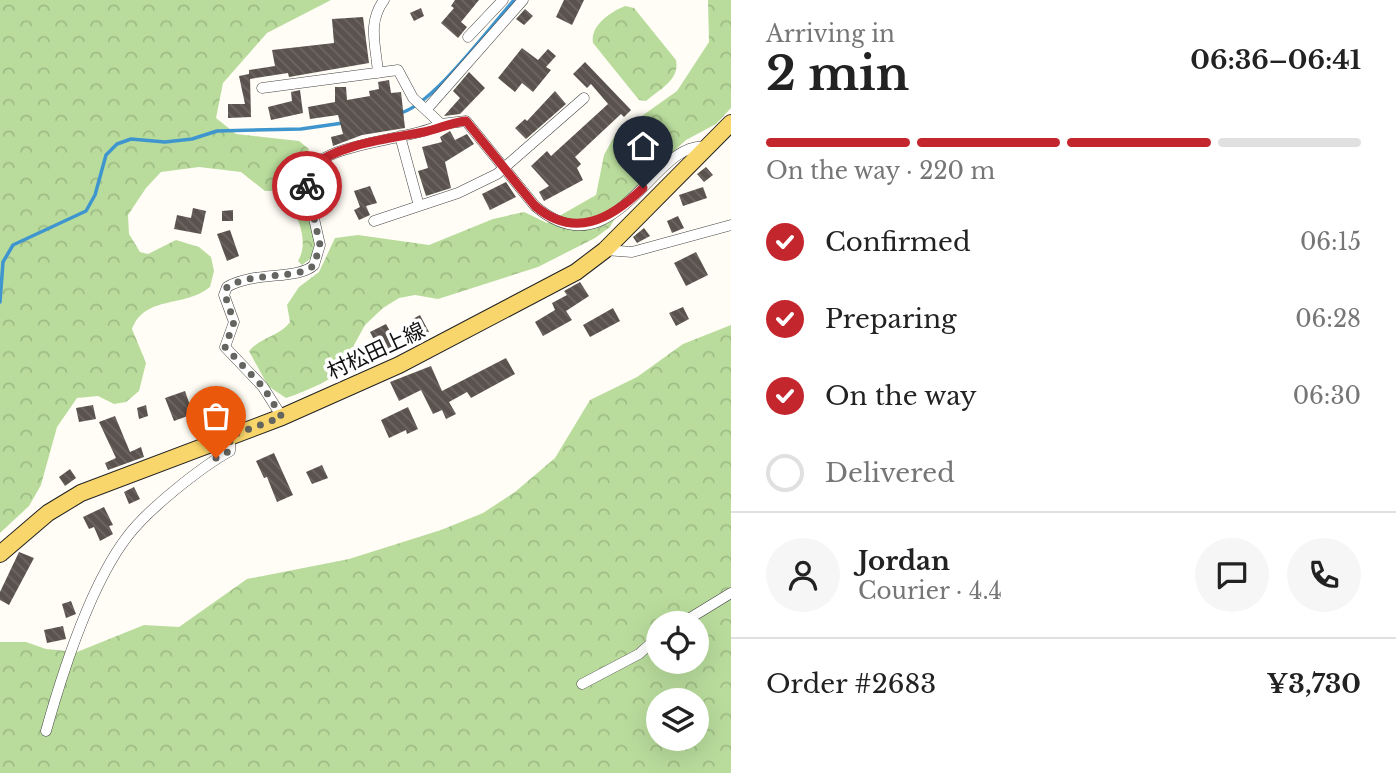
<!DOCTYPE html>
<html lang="en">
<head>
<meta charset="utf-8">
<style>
  body { margin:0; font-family:"Libre Baskerville","Noto Sans JP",serif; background:#f6f6f6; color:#222; height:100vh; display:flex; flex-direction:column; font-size:26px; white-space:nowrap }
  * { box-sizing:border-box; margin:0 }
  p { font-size:23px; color:#767676 }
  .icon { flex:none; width:38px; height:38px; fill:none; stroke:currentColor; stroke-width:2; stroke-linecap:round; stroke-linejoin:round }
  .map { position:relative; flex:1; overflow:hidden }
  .side { display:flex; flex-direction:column; background:#fff; width:665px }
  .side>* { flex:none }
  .tools { position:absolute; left:646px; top:611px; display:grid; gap:14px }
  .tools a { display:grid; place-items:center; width:63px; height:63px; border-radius:50%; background:#fff; box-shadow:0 7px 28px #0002; font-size:35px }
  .pin { position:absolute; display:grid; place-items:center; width:60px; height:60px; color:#fff; margin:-72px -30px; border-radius:50% 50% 50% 0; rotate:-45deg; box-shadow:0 0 7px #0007 }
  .pin .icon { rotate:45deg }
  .courier { position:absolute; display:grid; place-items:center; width:70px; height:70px; margin:-35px; border:5px solid #c4262e; border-radius:50%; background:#fff; color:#222; box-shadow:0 2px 9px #0007 }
  .head em { font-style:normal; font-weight:700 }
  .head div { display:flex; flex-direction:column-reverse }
  .head { display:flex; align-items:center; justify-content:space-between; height:119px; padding:0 35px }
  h1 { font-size:46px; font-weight:700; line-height:52px }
  .bar { display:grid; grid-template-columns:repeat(4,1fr); gap:10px 7px; align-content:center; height:84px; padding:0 35px }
  .bar i { height:9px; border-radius:5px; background:#e0e0e0 }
  .bar .on { background:#c4262e }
  .bar p { grid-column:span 4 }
  .line { display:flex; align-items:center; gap:18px; padding:0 35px; border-top:2px solid #e0e0e0 }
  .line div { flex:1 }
  .round { display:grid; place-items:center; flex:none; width:74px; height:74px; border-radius:37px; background:#f6f6f6 }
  ol { padding:0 35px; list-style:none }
  li { display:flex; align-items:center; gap:21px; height:77px }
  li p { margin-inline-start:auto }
  li .icon { padding:7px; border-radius:50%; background:#c4262e; color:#fff; stroke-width:4 }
  li:last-child { color:#767676 }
  li i { width:38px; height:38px; border:4px solid #e0e0e0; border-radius:50% }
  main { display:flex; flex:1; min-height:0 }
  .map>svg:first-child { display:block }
  .forest { fill:url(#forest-crowns); fill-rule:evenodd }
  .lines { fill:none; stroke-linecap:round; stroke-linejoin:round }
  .stream { stroke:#3f96cf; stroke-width:3.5 }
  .building { fill:url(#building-back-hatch) }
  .minor-casing { stroke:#444; stroke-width:11 }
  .primary-casing { stroke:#222; stroke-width:18 }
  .minor { stroke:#fff; stroke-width:10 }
  .primary { stroke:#f9d66b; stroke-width:16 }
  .done { stroke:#646461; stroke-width:7; stroke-dasharray:0 12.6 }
  .route { stroke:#c4262e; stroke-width:9 }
  .labels { text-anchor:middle; stroke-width:7; stroke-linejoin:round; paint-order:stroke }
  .street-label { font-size:21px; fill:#111; stroke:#fff }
</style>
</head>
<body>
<main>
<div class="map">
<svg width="731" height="773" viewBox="0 0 731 773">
  <defs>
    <pattern id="forest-crowns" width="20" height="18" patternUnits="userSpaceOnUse" patternTransform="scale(1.75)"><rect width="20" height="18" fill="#b9dc9c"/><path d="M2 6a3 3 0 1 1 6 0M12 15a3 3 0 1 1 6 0" fill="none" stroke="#9ebc85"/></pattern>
    <pattern id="building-back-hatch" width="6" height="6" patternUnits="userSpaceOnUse" patternTransform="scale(1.75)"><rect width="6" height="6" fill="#5a524d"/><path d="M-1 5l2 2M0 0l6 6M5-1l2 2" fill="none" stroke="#6d6662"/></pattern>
  </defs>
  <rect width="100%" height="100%" fill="#fffdf5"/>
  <path class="forest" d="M0 0H331L267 33 223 83 216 118 236 134 299 141 309 149 297 175 316 245 314 256 302 265 298 261C311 240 295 206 279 191H265L241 172 199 167 161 172 146 188 128 215 129 234 140 252 148 254 176 240 199 247 211 257 214 271 210 287C184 308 145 295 132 329L146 363 139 391 126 402 114 404 98 396 77 398 57 427 41 485 29 506 0 533Z
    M708 0H731V108L716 124 686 140 630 192 610 227 595 238 538 267 438 299 415 295 399 298 383 308 365 325 354 345 351 365C330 380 310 390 286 398L268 386 249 351C261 337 280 336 290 322L287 305 299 287 319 272 335 238 358 235 429 245 493 219 524 212 547 223 596 195 604 155 615 135 677 91 709 42Z
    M625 6 634 8 676 60C680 80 660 89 646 101L639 100 593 43C590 26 610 12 625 6Z
    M731 325V773H0V642H26L46 649 77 652 144 625 179 627 247 579 349 559 441 530 483 513 515 492 555 458 590 400 637 377 683 344ZM658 623H696V662H658ZM658 700H696V738H658Z"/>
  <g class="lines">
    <path class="stream" d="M399 113C429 109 491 26 514 0
      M0 302 3 262 13 245 86 211 95 195 106 155 117 144 131 139 165 142 192 139 217 131 301 129 343 123"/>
  </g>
  <path class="building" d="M455 0H479L461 22 467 27 458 38 441 23 454 8 451 6Z
    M564 0H584L572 25 556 17Z
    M421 8 424 16 414 21 410 13Z
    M525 9 533 16 524 25 516 19Z
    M363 17 369 63 289 77 288 73 250 79V77L251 117 228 118V104H245L239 76 249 74V70L275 66 272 50 334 43 332 19Z
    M522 48 538 60 548 49 556 56 546 67 551 70 533 92 522 83 515 92 498 78Z
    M585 62 631 110 624 117 621 114 575 157 581 164 577 168 583 180 544 201 539 192 549 186 531 166 547 151 551 156 608 104 591 84 587 88 573 74Z
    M469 72 485 88 460 114 444 116 460 98 453 91Z
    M389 80 391 93 401 92 405 128 362 135 333 146 331 137 343 134 338 115 310 119 308 107 335 102V87H346L347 100 370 96 369 91 379 89 378 82Z
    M300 90 303 113 271 120 268 107 292 101 291 92Z
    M555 91 566 104 526 139 515 128 525 119 527 121Z
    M450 131 455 140 467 134 474 144 445 162 451 188 426 196 418 171 428 168 422 147 442 142 440 137Z
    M706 167 713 175 704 182 697 174Z
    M506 182 516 197 490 210 482 194Z
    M370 186 377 203 366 206 370 215 359 220 354 210 360 207 354 191Z
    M703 187 707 198 683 206 679 195Z
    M193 208 206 211 201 234 174 229 177 215 191 218Z
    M233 210V221H222V211Z
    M678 216 684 228 672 233 667 221Z
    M644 228 650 236 637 243 633 237Z
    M230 230 239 256 227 261 217 234Z
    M696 252 708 275 686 286 674 263Z
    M580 282 589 296 566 311 572 320 543 336 535 322 555 310 552 303 567 295 564 291Z
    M683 307 689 319 676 326 669 313Z
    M613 308 620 321 590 337 583 325Z
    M420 315 429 332 419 337 411 320Z
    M386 324 400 349 383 357 370 332Z
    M506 358 515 374 471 398 467 392 449 402 456 414 446 419 442 410 433 414 421 390 399 401 390 382 431 366 442 391Z
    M185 391 193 414 174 421 165 398Z
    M93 405 96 419 79 422 76 408Z
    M146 405 148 416 139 419 137 408Z
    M408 407 418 429 407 434 406 430 389 438 381 420Z
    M115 416 130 452 141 447 144 457 108 470 105 463 116 458 99 422Z
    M274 453 293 495 277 502 267 477 264 478 256 461Z
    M322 465 328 478 312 484 306 472Z
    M70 469 76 478 65 486 59 477Z
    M134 487 140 499 129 504 124 492Z
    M104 507 113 525 109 526 113 534 100 541 94 527 89 529 83 517Z
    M19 552 34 558 9 605 0 600V592Z
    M71 601 76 614 66 618 62 604Z
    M63 626 66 639 47 643 44 630Z"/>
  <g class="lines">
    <defs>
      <path id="minor" d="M523 0 426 110 441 124 466 121 535 206C616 275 654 137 707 147
        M468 37 503 0
        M378 73C376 45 367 23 384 0
        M262 88 398 70 413 98 426 110
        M400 136 419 206
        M374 221 458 193 497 174 584 98
        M605 250 632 252 731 225
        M282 417 263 387 225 347 234 322 224 295 227 287C254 271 299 280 314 265L320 245 305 179C316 141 410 142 441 124
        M682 623 731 593
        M582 684 639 654 658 637
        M46 731C62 674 91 584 127 537 147 510 201 467 230 451V436"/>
      <path id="primary" d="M0 554 48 513 81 493 282 417 399 365 576 272 605 250 731 123"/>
    </defs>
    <use href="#minor" class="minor-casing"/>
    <use href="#primary" class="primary-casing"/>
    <use href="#minor" class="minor"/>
    <use href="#primary" class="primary"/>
  </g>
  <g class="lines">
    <path class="done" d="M216 458 230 451V436L282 417 263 387 225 347 234 322 225 295 227 287C254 271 299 280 314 265L320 245 307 186"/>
    <path class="route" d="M307 186 308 169C338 144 386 139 424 132 439 129 449 123 466 121L535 206C574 239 610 220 643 188"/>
  </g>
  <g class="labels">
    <g class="street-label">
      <text transform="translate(376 351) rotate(-25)" y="7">村松田上線</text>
    </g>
  </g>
</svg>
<div class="tools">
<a><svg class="icon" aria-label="locate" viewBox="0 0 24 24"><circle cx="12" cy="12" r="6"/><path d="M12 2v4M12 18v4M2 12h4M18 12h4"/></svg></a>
<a><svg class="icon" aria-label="layers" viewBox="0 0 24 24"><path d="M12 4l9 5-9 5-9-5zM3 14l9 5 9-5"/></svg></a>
</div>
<div class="pin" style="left:216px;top:458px;background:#ea580c"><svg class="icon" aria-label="bag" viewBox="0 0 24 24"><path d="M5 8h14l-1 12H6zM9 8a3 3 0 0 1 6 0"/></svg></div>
<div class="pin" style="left:643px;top:188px;background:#1f2937"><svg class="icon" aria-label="home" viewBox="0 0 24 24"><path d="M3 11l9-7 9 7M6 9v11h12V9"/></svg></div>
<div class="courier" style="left:307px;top:186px"><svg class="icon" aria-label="bike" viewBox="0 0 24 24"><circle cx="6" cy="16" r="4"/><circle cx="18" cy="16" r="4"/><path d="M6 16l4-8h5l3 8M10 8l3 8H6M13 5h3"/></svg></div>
</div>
<section class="side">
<div class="head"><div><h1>2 min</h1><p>Arriving in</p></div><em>06:36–06:41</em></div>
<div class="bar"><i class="on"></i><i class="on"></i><i class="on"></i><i></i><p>On the way · 220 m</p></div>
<ol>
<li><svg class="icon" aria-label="check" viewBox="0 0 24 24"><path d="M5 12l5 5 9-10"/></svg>Confirmed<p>06:15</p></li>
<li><svg class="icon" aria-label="check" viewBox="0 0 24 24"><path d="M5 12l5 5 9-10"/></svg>Preparing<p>06:28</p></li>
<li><svg class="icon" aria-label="check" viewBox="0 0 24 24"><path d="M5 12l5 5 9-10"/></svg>On the way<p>06:30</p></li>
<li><i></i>Delivered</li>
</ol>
<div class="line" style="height:126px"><a class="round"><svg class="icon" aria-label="person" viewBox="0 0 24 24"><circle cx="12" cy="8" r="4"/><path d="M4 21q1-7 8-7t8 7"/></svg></a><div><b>Jordan</b><p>Courier · 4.4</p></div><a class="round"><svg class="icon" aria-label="chat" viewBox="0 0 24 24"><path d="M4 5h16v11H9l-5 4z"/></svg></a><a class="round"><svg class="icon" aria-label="phone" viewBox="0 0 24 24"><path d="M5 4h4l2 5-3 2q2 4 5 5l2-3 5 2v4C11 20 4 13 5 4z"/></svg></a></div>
<div class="line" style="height:91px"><div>Order #2683</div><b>¥3,730</b></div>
</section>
</main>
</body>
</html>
